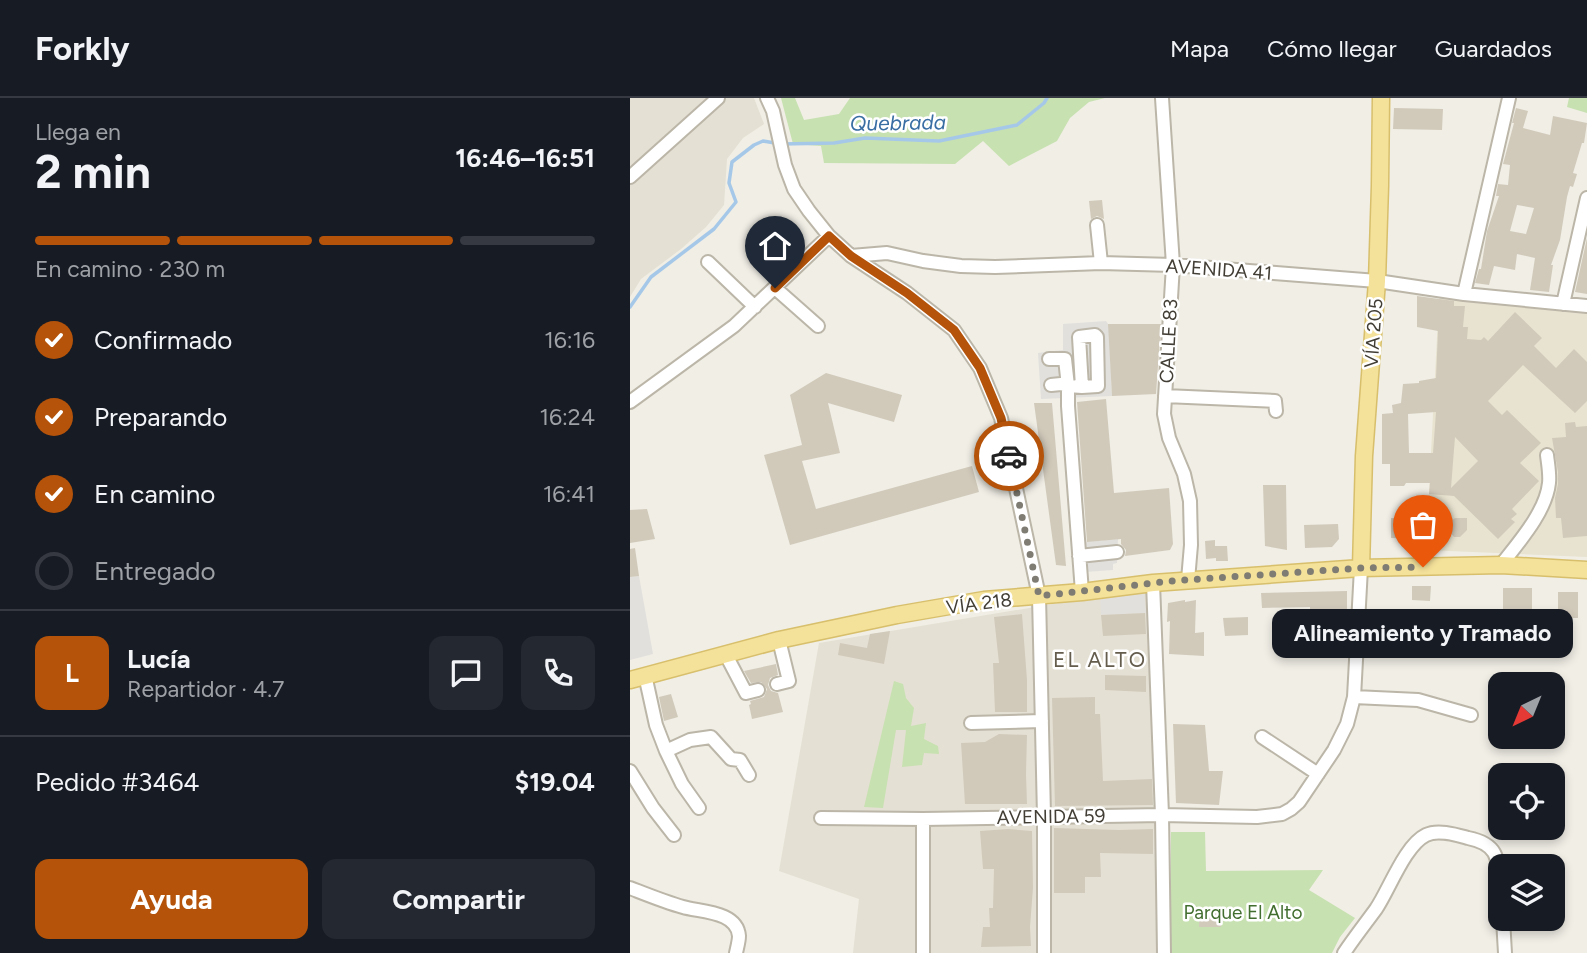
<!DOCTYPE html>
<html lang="es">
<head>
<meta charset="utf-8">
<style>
  body { margin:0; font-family:Figtree,sans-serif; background:#242831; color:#f1f3f6; height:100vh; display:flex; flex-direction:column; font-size:26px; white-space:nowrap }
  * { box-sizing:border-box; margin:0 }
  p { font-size:23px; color:#9ea1a6 }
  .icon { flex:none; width:38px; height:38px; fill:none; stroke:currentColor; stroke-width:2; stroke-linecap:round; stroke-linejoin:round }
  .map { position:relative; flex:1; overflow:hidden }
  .sheet { display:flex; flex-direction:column; background:#171b24; width:630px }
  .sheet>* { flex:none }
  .needle { width:46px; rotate:223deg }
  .buttons { position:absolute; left:858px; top:574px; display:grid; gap:14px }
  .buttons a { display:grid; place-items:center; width:77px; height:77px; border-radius:14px; background:#171b24; box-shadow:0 4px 10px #0003; font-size:35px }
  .pin { position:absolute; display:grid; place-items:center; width:60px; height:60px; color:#fff; margin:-72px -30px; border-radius:50% 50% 50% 0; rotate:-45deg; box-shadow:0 0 7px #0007 }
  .pin .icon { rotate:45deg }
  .courier { position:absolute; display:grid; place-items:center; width:70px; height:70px; margin:-35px; border:5px solid #b45309; border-radius:50%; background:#fff; color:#222; box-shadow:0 2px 9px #0007 }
  .bubble { position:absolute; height:49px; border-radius:14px; background:#171b24; box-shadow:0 4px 10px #0003; font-size:23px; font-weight:700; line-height:49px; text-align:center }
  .overview em { font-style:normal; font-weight:700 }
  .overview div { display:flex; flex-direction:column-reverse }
  .overview { display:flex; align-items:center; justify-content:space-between; height:119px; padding:0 35px }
  h1 { font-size:46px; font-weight:700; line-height:52px }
  .bar { display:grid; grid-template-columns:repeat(4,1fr); gap:10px 7px; align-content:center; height:84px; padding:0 35px }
  .bar i { height:9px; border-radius:5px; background:#363941 }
  .bar .active { background:#b45309 }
  .bar p { grid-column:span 4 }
  .line { display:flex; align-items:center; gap:18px; padding:0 35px; border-top:2px solid #363941 }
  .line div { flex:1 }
  .round { display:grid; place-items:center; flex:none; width:74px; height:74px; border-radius:14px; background:#242831 }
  ol { padding:0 35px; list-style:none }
  li { display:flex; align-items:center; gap:21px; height:77px }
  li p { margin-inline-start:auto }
  li .icon { padding:7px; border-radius:50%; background:#b45309; color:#fff; stroke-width:4 }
  li:last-child { color:#9ea1a6 }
  li i { width:38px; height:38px; border:4px solid #363941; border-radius:50% }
  .primary-button { display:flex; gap:14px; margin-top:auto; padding:14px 35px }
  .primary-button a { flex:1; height:80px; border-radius:14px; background:#b45309; color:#fff; font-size:28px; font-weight:700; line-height:80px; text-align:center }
  .primary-button a+a { background:#242831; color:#f1f3f6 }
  header { display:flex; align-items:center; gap:42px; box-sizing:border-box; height:98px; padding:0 35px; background:#171b24; border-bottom:2px solid #363941 }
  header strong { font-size:33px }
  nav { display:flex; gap:38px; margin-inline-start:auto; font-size:24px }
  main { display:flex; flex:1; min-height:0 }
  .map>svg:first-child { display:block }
  .residential { fill:#e4e0d3 }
  .education { fill:#e8e3d0 }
  .green { fill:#c8e1b1 }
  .parking { fill:#e2e0dd }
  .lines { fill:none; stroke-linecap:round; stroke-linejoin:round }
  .stream { stroke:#a6c8e8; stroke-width:3.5 }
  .building { fill:#d1cabb; fill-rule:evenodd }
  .minor-casing { stroke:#bbb6a8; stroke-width:16 }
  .major-casing { stroke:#d7bf6c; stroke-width:19 }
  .minor { stroke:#fff; stroke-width:12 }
  .major { stroke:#f4e19a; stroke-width:16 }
  .done { stroke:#7f7c73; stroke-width:7; stroke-dasharray:0 12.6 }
  .route { stroke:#b45309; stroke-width:9 }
  .labels { text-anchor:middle; stroke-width:5; stroke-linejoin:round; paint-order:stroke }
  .street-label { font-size:19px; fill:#423e35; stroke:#fff }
  .park-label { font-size:19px; fill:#426e2f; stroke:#fff }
  .water-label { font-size:21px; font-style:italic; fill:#396ea3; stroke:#fff }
  .neighbourhood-label { font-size:21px; letter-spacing:2px; fill:#645c4d; stroke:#fff }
</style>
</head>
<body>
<header>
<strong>Forkly</strong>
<nav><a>Mapa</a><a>Cómo llegar</a><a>Guardados</a></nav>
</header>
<main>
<section class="sheet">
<div class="overview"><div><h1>2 min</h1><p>Llega en</p></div><em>16:46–16:51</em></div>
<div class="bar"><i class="active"></i><i class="active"></i><i class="active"></i><i></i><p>En camino · 230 m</p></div>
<ol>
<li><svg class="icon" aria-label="check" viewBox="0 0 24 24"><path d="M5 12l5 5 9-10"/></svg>Confirmado<p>16:16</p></li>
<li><svg class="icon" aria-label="check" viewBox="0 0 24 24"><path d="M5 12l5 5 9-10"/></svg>Preparando<p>16:24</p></li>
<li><svg class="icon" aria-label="check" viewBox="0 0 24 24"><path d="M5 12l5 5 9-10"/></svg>En camino<p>16:41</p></li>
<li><i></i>Entregado</li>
</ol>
<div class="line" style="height:126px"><b class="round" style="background:#b45309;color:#fff">L</b><div><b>Lucía</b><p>Repartidor · 4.7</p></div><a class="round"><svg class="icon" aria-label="chat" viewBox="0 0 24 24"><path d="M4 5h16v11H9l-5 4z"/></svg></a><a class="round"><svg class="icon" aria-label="phone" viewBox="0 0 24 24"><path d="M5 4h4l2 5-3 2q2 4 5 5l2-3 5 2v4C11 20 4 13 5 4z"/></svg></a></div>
<div class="line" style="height:91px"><div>Pedido #3464</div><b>$19.04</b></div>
<div class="primary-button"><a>Ayuda</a><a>Compartir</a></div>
</section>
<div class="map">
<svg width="957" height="855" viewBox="0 0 957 855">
  <rect width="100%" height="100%" fill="#f0eee5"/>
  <path class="residential" d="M0 0H124L134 26 113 40 97 61 94 107 76 129 51 151 11 181 0 199Z
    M519 490 529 855H223L229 801 149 773 189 545Z"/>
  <path class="education" d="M809 200 957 215V459L796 452Z"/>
  <path class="green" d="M151 0H165L174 22 209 16 220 0H475L459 4 440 20 427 43 379 68 353 43 325 66 194 65 191 48 163 46Z
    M939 0H957V15L937 9Z
    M264 583 273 586 276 600 284 610 281 628 296 625 294 641 308 648 309 656 294 655 292 667 272 669 276 632H266L253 710 234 709Z
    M541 734H575L576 773 693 772 679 792 725 820 710 839 702 855H540Z"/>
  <path class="parking" d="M476 223 478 226H532L530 246 480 250 482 298 411 301 408 255 433 252V226Z
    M488 441 487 465 483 466V472L455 474 452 444Z
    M9 478 23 556 0 562V479Z
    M514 494 516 515 471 517 470 499Z"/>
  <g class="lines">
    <path class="stream" d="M0 209 21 179 84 131 106 104 99 85 102 64 124 47 133 43 151 46 204 45 235 40 309 43 387 27 414 5 417 0"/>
  </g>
  <path class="building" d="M764 10 813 11 812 32 763 31Z
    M886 10 898 13 893 30 920 37 923 18 957 25 954 45H952L943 75 947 76 943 89 940 88 937 99 930 142 921 167H923L919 194 900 192 905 160 887 156 885 172 864 168 859 187 845 185 849 171H851L857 133 869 98H866L868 86 878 87 880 67 873 66 884 25H882ZM887 107 904 110 896 136 880 133Z
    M472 102 474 121 467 118 461 121 459 103Z
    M957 140V196L945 194Z
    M787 198 824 203V208H835L833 229H838L837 241 851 242 854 239 858 243 885 214 912 240 904 248 926 270 944 251 957 264V303L945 315 893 267 858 303 872 317 877 312 911 345 890 365 909 383 882 411 887 416 881 421 885 424 868 441 824 398 799 396 800 385H776L774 388H760V366H752V316L763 315 762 307 771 305 773 286 789 285V283L806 280 808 233 787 229ZM806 314 803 355H779L778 316ZM825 339 848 363 821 390Z
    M478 226H531L526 296 482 298Z
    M196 275 272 297 264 324 198 305 210 355 172 363 186 411 342 368 349 394 160 447 134 357 172 347 160 297Z
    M476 301 484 395 539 390 543 446 540 452 495 458 496 452 491 446V441L457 444 447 304Z
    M404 305H422L436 468 426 467Z
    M945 324 946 329 957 328V438L933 440 931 420H926L925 400 928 386V374L922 340 936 339 935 325Z
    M633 387H656L657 452 635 448Z
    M17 411 25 441 0 445V412Z
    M761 420 798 421 797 441 761 440Z
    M825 420H837V432L830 439H824L818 432 820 424Z
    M708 426 709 441 702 449 675 450 674 427Z
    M585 442V448H597L598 463H586V460L576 461 575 443Z
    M5 450 9 478 0 479V451Z
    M782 488H801L800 503 782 502Z
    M873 490H902V544H873Z
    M717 493V525H680V509L632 510 631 495Z
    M928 494H948V520H928Z
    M555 502V504L566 502 565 535 574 534V558L539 556 540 523 537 524 538 505Z
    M515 515 516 536 473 538 471 517Z
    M392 516 397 582V614H365L363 565H369L364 519Z
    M618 519V537L595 538 593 520Z
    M260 533 254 566 208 557 210 545 237 550 240 536Z
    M146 566 148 577 140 580 138 587 141 593 148 595 153 614 122 621 119 607 121 606 120 603 134 599 137 591 131 584 121 585 114 573Z
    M475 577 516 578V594L475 592Z
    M41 596 48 619 34 623 29 599Z
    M465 599V616H470L473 683 522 681 523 707 425 708 422 600Z
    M543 626 575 627 579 673H593L589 707 546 705Z
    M369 636 397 637 396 676 397 706H335L331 645 355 644Z
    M424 730 489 732 523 731V756L470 755 471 779H455V795H424Z
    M378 731 402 733 403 790 400 829 401 848 351 849 353 829H360L359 810H363L364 771H353L350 733Z
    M570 810H592L591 829H569Z"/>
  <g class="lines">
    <defs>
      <path id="minor" d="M137 0 143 13 155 67 164 91 179 113 199 138 221 158 277 195 324 232 350 270 371 320 409 498 414 718V855
        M532 0 543 167 534 316 539 340 554 376 560 403 561 447 558 482
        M0 79 88 0
        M467 127 471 165
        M221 158 257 155 293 163 331 168 365 169 471 165 543 167 747 183 834 196 957 208
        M78 164 125 209
        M145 190 188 228
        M834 196 879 0
        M933 206 957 100
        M465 237 467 239 468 288 452 289 449 239Z
        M419 261H435L438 288 431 286 421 287
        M452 289 438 288V308L452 494
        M535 298 645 303 646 313
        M0 304 104 228 199 138
        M449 458 487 454
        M871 467C888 445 916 414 919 385 920 376 918 366 917 357
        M523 485 532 717 534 855
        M96 557 116 595 128 592
        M15 577 26 627 36 653 60 642 81 639 101 661 110 662 119 677
        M147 586 159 583 149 542
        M724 599 788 602 841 617
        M341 625 412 623
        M632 639 688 676
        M36 653 52 686 69 710
        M0 673 23 710 44 737
        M191 720 293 721 532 717 627 719 652 716 661 711 669 704 704 652 717 626 724 599 731 470
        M293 721V855
        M0 790C18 797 35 804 53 809 70 814 107 813 109 838 109 843 107 850 106 855
        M873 821 875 855
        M714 855C724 840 735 826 746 811 759 792 775 747 796 737 808 731 827 737 838 740 868 746 868 760 870 787"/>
      <path id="major" d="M731 470 734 358 747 183 750 88 751 0
        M0 582 149 542 267 517 354 502 452 494 523 485 731 470 871 467 957 472"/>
    </defs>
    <use href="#minor" class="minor-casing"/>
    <use href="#major" class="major-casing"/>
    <use href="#minor" class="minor"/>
    <use href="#major" class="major"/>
  </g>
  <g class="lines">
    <path class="done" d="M379 358 409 498 541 483 731 470 793 469"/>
    <path class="route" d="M145 190 199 138 221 158 277 195 324 232 350 270 371 320 379 358"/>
  </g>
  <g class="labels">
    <g class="street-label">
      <text transform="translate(589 171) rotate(4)" y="7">AVENIDA 41</text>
      <text transform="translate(743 235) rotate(-86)" y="7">VÍA 205</text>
      <text transform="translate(538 243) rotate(-87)" y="7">CALLE 83</text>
      <text transform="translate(349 505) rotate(-7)" y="7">VÍA 218</text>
      <text transform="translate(421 718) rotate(-1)" y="7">AVENIDA 59</text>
    </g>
    <g class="park-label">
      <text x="613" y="821">Parque El Alto</text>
    </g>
    <g class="water-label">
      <text transform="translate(268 25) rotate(-1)" y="7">Quebrada</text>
    </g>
    <g class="neighbourhood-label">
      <text x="470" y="569">EL ALTO</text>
    </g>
  </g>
</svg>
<div class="buttons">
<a><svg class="needle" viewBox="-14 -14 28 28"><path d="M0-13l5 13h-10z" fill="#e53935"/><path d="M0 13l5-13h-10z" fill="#9ea1a6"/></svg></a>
<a><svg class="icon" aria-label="locate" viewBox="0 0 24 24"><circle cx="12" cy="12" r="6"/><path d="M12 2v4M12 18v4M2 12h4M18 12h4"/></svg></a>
<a><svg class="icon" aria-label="layers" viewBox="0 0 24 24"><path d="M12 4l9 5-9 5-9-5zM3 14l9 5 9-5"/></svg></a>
</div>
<div class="pin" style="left:793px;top:469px;background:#ea580c"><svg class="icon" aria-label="bag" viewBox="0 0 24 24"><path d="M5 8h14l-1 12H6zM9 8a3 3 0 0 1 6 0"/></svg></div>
<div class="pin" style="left:145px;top:190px;background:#1f2937"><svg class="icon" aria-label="home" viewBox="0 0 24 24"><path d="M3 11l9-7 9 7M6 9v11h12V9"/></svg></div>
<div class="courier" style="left:379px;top:358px"><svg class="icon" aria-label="car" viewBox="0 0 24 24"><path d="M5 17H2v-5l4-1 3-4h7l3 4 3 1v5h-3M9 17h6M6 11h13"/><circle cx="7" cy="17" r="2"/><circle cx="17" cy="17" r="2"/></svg></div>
<div class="bubble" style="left:642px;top:511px;width:301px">Alineamiento y Tramado</div>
</div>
</main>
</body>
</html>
